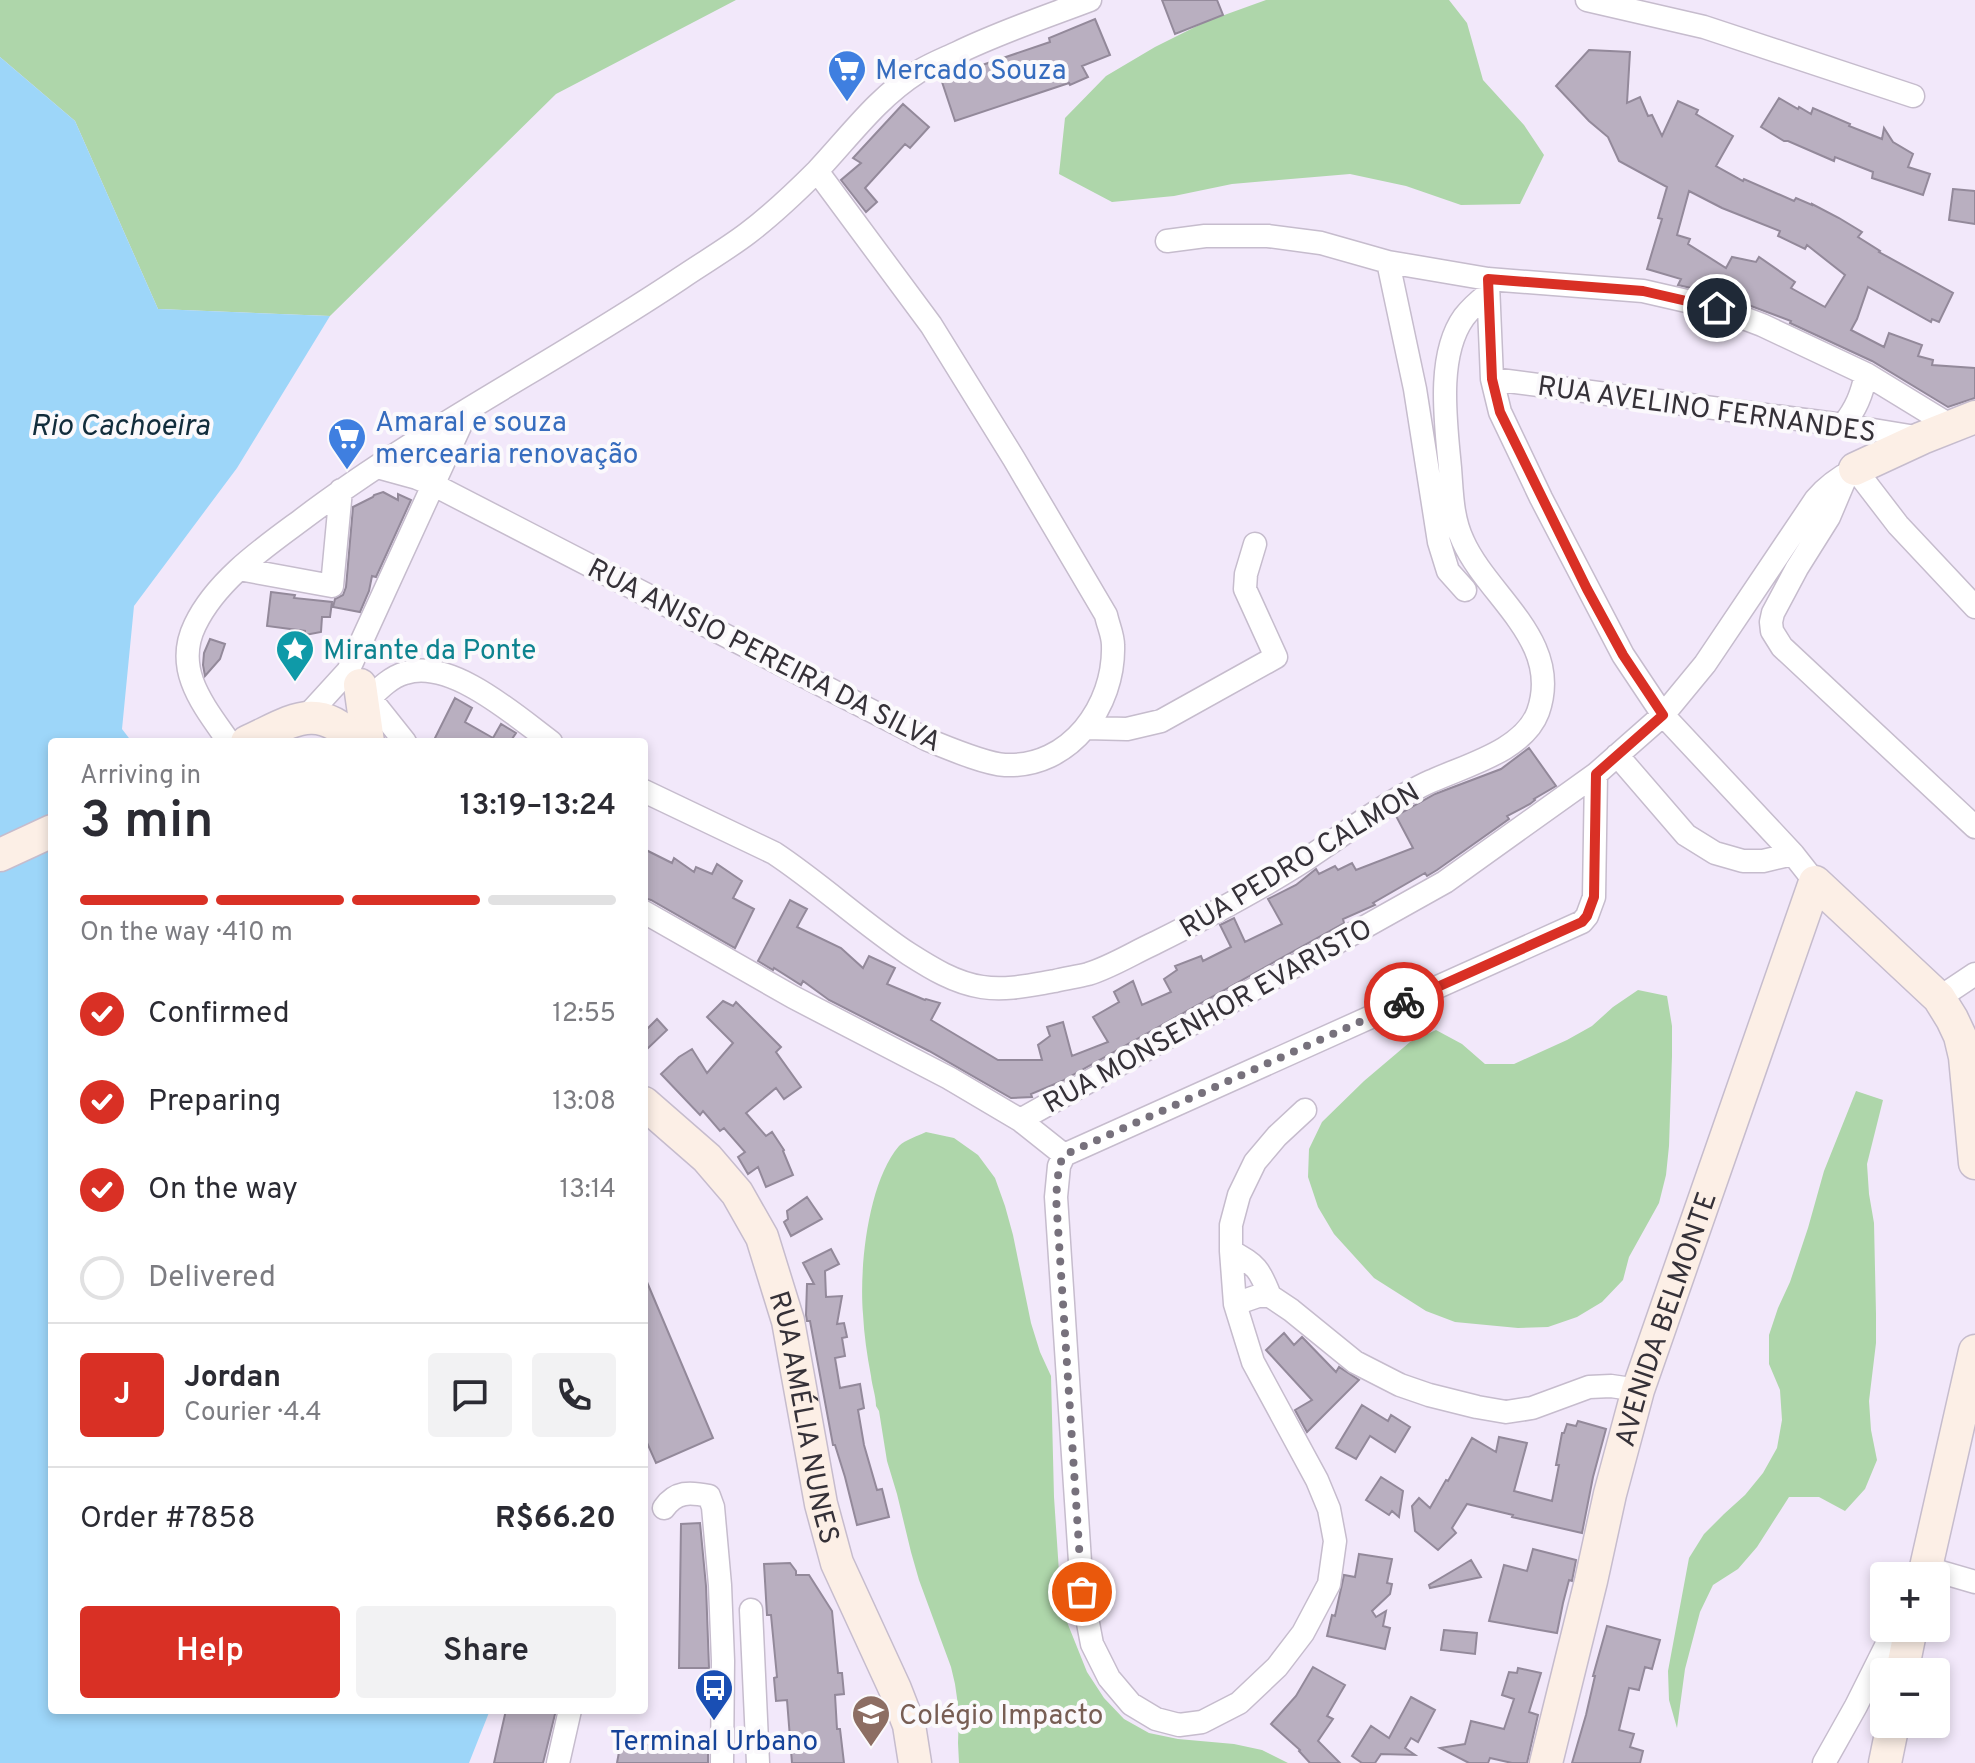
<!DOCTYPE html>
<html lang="en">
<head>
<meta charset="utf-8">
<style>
  body { margin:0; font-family:Overpass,sans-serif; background:#f2f2f3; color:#2b2b33; height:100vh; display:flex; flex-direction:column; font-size:30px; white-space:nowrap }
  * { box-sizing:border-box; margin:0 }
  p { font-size:26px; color:#7c7c81 }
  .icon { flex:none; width:44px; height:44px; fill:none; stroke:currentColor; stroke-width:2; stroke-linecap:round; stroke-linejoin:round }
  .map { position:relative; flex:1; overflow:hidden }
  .drawer { position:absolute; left:48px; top:738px; width:600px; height:976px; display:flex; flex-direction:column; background:#fff; border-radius:8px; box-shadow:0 4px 12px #0003 }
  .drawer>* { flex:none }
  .controls { position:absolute; left:1870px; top:1562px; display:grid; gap:16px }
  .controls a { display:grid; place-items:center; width:80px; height:80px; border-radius:8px; background:#fff; box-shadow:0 4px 12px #0003; font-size:40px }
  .pin { position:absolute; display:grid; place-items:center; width:68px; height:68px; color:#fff; margin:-34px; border:4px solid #fff; border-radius:50%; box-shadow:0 2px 8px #0007 }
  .courier { position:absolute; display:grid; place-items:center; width:80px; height:80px; margin:-40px; border:6px solid #d93025; border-radius:50%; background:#fff; color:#222; box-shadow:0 2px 10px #0007 }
  .headline em { font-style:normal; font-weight:600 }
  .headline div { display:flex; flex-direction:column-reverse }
  .headline { display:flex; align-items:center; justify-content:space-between; height:136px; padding:0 32px }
  h1 { font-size:52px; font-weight:600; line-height:60px }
  .bar { display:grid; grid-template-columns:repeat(4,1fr); gap:12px 8px; align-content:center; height:96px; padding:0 32px }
  .bar i { height:10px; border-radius:6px; background:#e1e1e2 }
  .bar .selected { background:#d93025 }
  .bar p { grid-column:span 4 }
  .line { display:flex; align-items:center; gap:20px; padding:0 32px; border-top:2px solid #e1e1e2 }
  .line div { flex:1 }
  .round { display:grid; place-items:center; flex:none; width:84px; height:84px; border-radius:8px; background:#f2f2f3 }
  ol { padding:0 32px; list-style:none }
  li { display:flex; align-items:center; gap:24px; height:88px }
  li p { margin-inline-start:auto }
  li .icon { padding:8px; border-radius:50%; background:#d93025; color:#fff; stroke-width:4 }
  li:last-child { color:#7c7c81 }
  li i { width:44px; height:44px; border:4px solid #e1e1e2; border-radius:50% }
  .primary-button { display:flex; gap:16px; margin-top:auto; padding:16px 32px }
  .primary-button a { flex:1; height:92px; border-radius:8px; background:#d93025; color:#fff; font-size:32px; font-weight:600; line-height:92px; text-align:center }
  .primary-button a+a { background:#f2f2f3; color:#2b2b33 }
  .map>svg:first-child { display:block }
  .green { fill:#aed6aa }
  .water { fill:#9dd6f9 }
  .building { fill:#b9afc0; stroke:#93899a; stroke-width:2; fill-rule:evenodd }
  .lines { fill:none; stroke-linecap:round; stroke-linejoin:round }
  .street-casing { stroke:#c6bccd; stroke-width:25 }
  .secondary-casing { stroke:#c6bccd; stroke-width:35 }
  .street { stroke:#fff; stroke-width:22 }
  .secondary { stroke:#fcefe6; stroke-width:32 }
  .done { stroke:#77717c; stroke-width:8; stroke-dasharray:0 14.4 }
  .route { stroke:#d93025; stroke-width:10 }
  .labels { text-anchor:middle; stroke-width:8; stroke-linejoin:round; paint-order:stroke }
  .shop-label { font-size:28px; fill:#366cbe; stroke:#fbf9fc; text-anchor:start }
  .street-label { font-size:28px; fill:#353138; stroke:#fbf9fc }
  .culture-label { font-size:28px; fill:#0d838f; stroke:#fbf9fc; text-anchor:start }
  .education-label { font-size:28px; fill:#785e54; stroke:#fbf9fc; text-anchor:start }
  .transit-label { font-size:28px; fill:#164399; stroke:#fbf9fc }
  .water-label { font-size:30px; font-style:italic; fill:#122d3c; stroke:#fbf9fc }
</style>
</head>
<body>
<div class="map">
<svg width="1975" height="1763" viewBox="0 0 1975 1763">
  <rect width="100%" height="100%" fill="#f2e8fa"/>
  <path class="green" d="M0 0H736L556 94 330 316 158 309 75 121 0 57Z
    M1266 0H1449L1467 23 1483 80 1524 125 1544 155 1520 204 1461 205 1406 186 1350 174 1232 184 1174 196 1112 202 1059 174 1065 118 1106 76 1155 47 1205 22Z
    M1638 990 1667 996 1672 1026V1056L1669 1146 1666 1175 1659 1203 1629 1257 1623 1280 1602 1302 1577 1317 1548 1327 1518 1328 1455 1322 1426 1311 1374 1278 1334 1234 1318 1207 1308 1177 1309 1149 1322 1122 1364 1081 1410 1042 1436 1030 1462 1044 1485 1064H1514L1567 1040 1592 1026 1613 1007Z
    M1856 1091 1883 1100 1867 1164 1869 1194 1874 1223 1876 1314V1343L1869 1401 1871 1430 1877 1460 1865 1489 1845 1511 1819 1497H1789L1757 1547 1738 1569 1713 1585 1700 1612 1685 1669 1677 1728 1669 1700 1668 1671 1689 1558 1704 1534 1724 1514 1745 1495 1763 1473 1777 1448 1782 1420 1780 1390 1769 1364V1335L1778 1308 1790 1282 1808 1228 1824 1171Z
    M926 1132 954 1138 978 1155 995 1178 1005 1206 1013 1235 1031 1323 1040 1352 1051 1376 1054 1497 1060 1587 1065 1617 1087 1672 1104 1698 1124 1719 1149 1733 1178 1739 1234 1744 1262 1750 1288 1763H959L958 1743 959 1712 955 1684 951 1667 919 1580 911 1552 897 1494 887 1461 879 1411 876 1406C876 1396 872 1386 871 1376 867 1355 864 1335 863 1314 859 1268 868 1182 899 1146 905 1140 918 1136 926 1132Z"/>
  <path class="water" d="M0 57 75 121 158 309 330 316 237 468 134 606 122 729 132 742H52V1710H490L469 1763H0Z"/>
  <path class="building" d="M1162 0H1217L1223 15 1175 34Z
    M1095 19 1110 55 1082 66 1088 77 1070 85 1069 83 955 121 941 79 1050 42 1049 38Z
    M1589 50 1630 52 1627 103 1640 97 1648 116 1652 115 1662 136 1678 101 1698 110 1696 114 1733 136 1716 166 1743 181 1744 179 1794 201 1796 198 1812 205V204L1839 218 1862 232 1858 237 1880 251 1879 252 1953 293 1939 322 1932 319 1931 322 1868 287 1857 319 1851 330 1884 347 1889 333 1922 345 1918 356 1933 360 1932 365 1975 368V398L1948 407 1872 361 1790 323 1791 321 1722 295 1678 285 1681 279 1647 269 1662 219 1658 218 1667 187 1619 161 1608 137 1589 121 1556 86ZM1689 191 1722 208 1780 231 1778 236 1805 249 1807 245 1845 275 1825 307 1791 288 1795 282 1759 257 1756 262 1732 257 1726 268 1688 244 1690 239 1677 235Z
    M1779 98 1798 109 1799 107 1811 114 1813 108 1850 124 1849 126 1882 139 1884 128 1893 142 1913 154 1908 167 1930 174 1923 195 1872 178 1873 172 1835 157 1834 161 1788 141H1784L1761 127Z
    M903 104 929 127 910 148 905 144 865 188 877 202 866 212 841 180 861 163 853 158Z
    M1953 189 1975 191V224L1949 220Z
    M383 492 398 500V494L411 500 376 577 372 576 369 591 360 612 333 607 335 599 343 595 346 587 353 507 373 497 374 495Z
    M271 592 295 595 294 598 332 602 330 617H322L321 632 305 635V631L267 626Z
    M210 639 225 644 220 659 205 676 203 665 204 653Z
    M455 698 472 708 465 722 493 738 501 724 516 733 510 742H433Z
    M1529 748 1556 786 1534 799 1535 800 1530 804 1507 816 1509 819 1437 870 1427 876 1425 873 1373 903 1375 905 1343 919 1344 923 1062 1081 1031 1094 1032 1097 1011 1098 929 1051 829 1000 803 981 801 985 774 968 773 970 758 961 790 900 807 909 797 927 841 948 863 968 869 956 895 968 887 984 925 1000 926 999 940 1003 931 1020 998 1060H1042L1038 1045 1050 1036 1047 1027 1063 1022 1072 1056 1108 1042 1093 1017 1119 1002 1114 992 1133 981 1142 1005 1171 992 1164 979 1177 970 1175 966 1201 956 1203 961 1231 947 1220 925 1234 918 1245 942 1282 924 1268 899 1296 885 1316 869 1319 874 1335 866 1338 870 1352 863 1356 870 1413 848 1396 816 1435 794 1501 769Z
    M644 849 672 863 674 858 694 872 696 867 712 874 717 864 742 881 733 898 754 909 735 948 651 900 644 898Z
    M723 1001 733 1006 736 1002 781 1047 776 1052 801 1087 784 1099 776 1088 746 1113 766 1136 772 1132 784 1150 783 1151 793 1175 766 1187 758 1167 748 1174 738 1157 745 1152 724 1128 720 1131 703 1111 700 1115 661 1074 679 1057 692 1049 707 1073 733 1043 707 1017Z
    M657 1019 667 1030 644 1052V1032Z
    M807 1197 822 1219 791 1236 784 1222 788 1219 787 1211Z
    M831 1249 839 1264 825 1271 826 1297 842 1296 837 1324 844 1323 847 1337 842 1338 845 1356 835 1358 840 1388 860 1384 864 1408 858 1410 864 1445 877 1490 882 1489 889 1517 857 1525 845 1477 835 1445H833L810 1321H807L806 1315 807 1284H814L803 1263Z
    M644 1275 713 1438 656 1463 644 1436Z
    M1284 1333 1294 1345 1302 1337 1336 1372 1339 1367 1359 1380 1307 1432 1295 1410 1312 1400 1266 1350Z
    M1362 1405 1388 1421 1391 1415 1410 1427 1395 1452 1370 1436 1356 1459 1336 1448Z
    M1578 1421 1606 1429 1593 1477 1582 1533 1512 1517 1513 1515 1467 1504 1452 1528 1456 1533 1438 1550 1415 1531 1412 1506 1419 1498 1430 1508 1446 1480 1448 1481 1472 1438 1496 1452 1499 1437 1527 1443 1514 1491 1552 1501 1559 1465H1556L1562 1433H1564L1567 1424 1576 1426Z
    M1381 1477 1403 1491 1399 1517 1392 1511 1389 1515 1366 1500Z
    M700 1523 706 1586 709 1668H679L681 1524Z
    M1533 1549 1576 1560 1572 1581 1569 1580 1563 1603 1557 1633 1489 1621 1504 1565 1527 1571Z
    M1359 1554 1392 1559 1387 1583 1392 1584 1390 1594 1372 1611 1376 1617 1386 1611 1383 1626 1390 1628 1385 1649 1327 1636 1332 1615 1335 1616 1344 1575 1355 1577Z
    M1471 1560 1481 1577 1430 1588 1429 1585Z
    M790 1563 796 1571V1575H809L832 1611 838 1673H842L844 1694 835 1695 837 1729H840L844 1763H792L787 1700 776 1701 774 1678 777 1677 771 1615H767L764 1564Z
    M1607 1626 1660 1640 1652 1669 1645 1667 1639 1690 1629 1688 1619 1730 1634 1734 1630 1747 1643 1751 1640 1763H1572L1586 1715 1595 1676H1593Z
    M1444 1630 1477 1633 1475 1654 1441 1650Z
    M1313 1667 1345 1685 1327 1716 1333 1719 1318 1741 1340 1763H1310L1299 1751 1300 1750 1271 1724 1296 1696Z
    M1518 1668 1541 1673 1529 1712 1538 1715 1527 1763H1512L1490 1758 1488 1763H1469L1440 1748 1465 1744 1471 1721 1504 1729 1514 1699 1502 1695 1509 1672 1517 1673Z
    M1411 1697 1435 1710 1418 1742 1411 1738 1405 1748 1415 1755 1381 1754 1375 1763H1362L1352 1756 1371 1726 1389 1738Z
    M506 1710H556L543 1763H494Z
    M708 1736V1763H617L621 1741 681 1750V1737Z"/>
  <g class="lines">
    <defs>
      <path id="street" d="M1587 0 1704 27 1913 96
        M1167 241 1205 236H1268L1321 243 1388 262 1488 279 1643 291 1717 308 1762 325 1866 374 1951 426
        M1388 262 1415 389 1439 542 1448 571 1465 590
        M1488 284 1492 379 1500 412 1541 498 1623 655 1663 715 1793 854 1815 882
        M1492 379 1843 425 1922 438
        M1843 425C1856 409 1862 394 1866 374
        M377 467 417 478 434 485 928 740C948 748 985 764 1005 765 1070 768 1115 706 1113 645 1113 635 1108 625 1106 615L1014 459 931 325 817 171
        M1848 472 1829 517 1797 568 1773 613 1771 622 1772 631 1782 647 1975 827
        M417 478 440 427
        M239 569 332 586 341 490
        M357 682 370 698C380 688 391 677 405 673 451 658 516 716 551 742
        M370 698 405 742
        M306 717 348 671 467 411
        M1086 728 1127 729 1161 721 1276 657 1245 589 1246 574 1255 544
        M229 742C204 706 173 670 195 625 216 581 262 549 300 521 420 430 556 362 681 278 703 263 727 249 748 233 773 214 795 193 817 171 850 136 877 98 918 72 931 64 944 59 957 53 1000 32 1045 17 1090 0
        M1617 755 1686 835 1715 853 1743 861H1763L1793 854
        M644 791 774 853C821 884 862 923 909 954 931 968 955 983 982 987 1006 991 1031 985 1055 981 1066 978 1077 977 1088 974 1111 967 1133 953 1155 943 1207 917 1259 890 1308 858 1340 837 1370 814 1404 795 1414 790 1423 784 1434 780 1467 765 1524 750 1538 712 1563 641 1488 597 1463 541 1452 518 1452 493 1450 468 1446 424 1436 356 1464 317 1471 308 1479 301 1488 294
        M644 912 793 997 949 1078 1020 1120 1445 882 1596 774 1663 715 1705 664 1816 499C1827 486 1840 477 1855 469L1898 525 1975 607
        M1939 998 1975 974
        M1020 1120 1064 1155 1059 1166 1056 1197 1082 1592 1092 1644 1109 1678 1131 1704 1156 1719 1179 1725 1202 1722 1239 1703 1277 1667 1303 1633 1329 1584 1335 1541 1329 1509 1317 1480 1253 1362 1235 1304 1231 1251V1225L1239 1195 1255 1162 1277 1136 1305 1110
        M1064 1155 1582 922 1587 916 1594 897 1596 774
        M1231 1251C1257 1266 1259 1268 1270 1296
        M1235 1304 1258 1296H1270L1291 1310 1355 1362 1400 1385 1429 1395 1477 1407 1506 1412 1532 1408 1589 1387 1611 1386 1638 1390
        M664 1508C676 1491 690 1492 709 1496L713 1507 720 1585 723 1661 722 1763
        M1927 1568 1975 1582
        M751 1610 758 1763
        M558 1763 570 1710
        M1824 1763 1856 1706 1895 1628"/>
      <g id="secondary">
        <path d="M1855 469 1922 438 1975 417"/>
        <path d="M360 685 368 742"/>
        <path d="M247 742C291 722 317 699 357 742"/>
        <path d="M0 855 52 831"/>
        <path id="s1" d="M644 1103 707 1158 737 1193 762 1237 788 1321 821 1504 837 1563 895 1689 909 1725 915 1763"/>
        <path d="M1924 1576 1975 1351"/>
        <path d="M1902 1672 1911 1628"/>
        <path id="s2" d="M1546 1763 1591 1581 1610 1494 1638 1390 1815 882 1939 998 1952 1019 1960 1036 1965 1057 1975 1163"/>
        <path d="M1885 1763 1893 1724"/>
      </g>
    </defs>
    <use href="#street" class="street-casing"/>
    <use href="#secondary" class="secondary-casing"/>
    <use href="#street" class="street"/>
    <use href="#secondary" class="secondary"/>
  </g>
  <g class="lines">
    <path class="done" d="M1082 1592 1056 1197 1059 1166 1064 1155 1404 1002"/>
    <path class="route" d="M1404 1002 1582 922 1587 916 1594 897 1596 774 1663 715 1623 655 1587 589 1500 412 1492 379 1488 279 1643 291 1717 308"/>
  </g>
  <defs>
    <symbol id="supermarket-pin" viewBox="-11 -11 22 30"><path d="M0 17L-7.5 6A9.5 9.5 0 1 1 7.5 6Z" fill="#3f7fe0" stroke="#fbf9fc"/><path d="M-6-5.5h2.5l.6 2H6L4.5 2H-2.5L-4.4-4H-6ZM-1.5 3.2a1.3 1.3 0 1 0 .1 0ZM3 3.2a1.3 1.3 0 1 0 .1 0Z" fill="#fff"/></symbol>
    <symbol id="sight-pin" viewBox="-11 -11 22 30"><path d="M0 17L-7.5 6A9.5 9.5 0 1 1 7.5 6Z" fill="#0f9aa8" stroke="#fbf9fc"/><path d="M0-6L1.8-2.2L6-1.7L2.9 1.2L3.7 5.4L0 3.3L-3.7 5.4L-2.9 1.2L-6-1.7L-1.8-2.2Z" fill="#fff"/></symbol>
    <symbol id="bus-pin" viewBox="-11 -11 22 30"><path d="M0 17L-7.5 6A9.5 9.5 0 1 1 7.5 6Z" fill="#1a4fb4" stroke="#fbf9fc"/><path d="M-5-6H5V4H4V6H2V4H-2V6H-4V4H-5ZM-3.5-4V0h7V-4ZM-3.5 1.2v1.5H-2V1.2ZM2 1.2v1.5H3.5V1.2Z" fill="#fff"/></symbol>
    <symbol id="school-pin" viewBox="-11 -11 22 30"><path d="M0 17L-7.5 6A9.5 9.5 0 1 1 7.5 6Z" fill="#8d6e63" stroke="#fbf9fc"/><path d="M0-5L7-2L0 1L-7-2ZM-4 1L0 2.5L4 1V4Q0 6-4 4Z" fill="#fff"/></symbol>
  </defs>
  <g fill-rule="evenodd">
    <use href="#supermarket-pin" x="825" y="47" width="44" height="60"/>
    <use href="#supermarket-pin" x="325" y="415" width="44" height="60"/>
    <use href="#sight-pin" x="273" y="627" width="44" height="60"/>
    <use href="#bus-pin" x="692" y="1666" width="44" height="60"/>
    <use href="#school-pin" x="849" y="1692" width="44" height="60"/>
  </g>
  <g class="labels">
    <g class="shop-label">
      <text x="875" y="79">Mercado Souza</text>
      <text x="375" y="431">Amaral e souza<tspan x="375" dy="32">mercearia renovação</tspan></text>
    </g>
    <g class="street-label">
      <text transform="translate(1707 408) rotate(8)" y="10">RUA AVELINO FERNANDES</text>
      <text transform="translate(765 654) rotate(27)" y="10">RUA ANISIO PEREIRA DA SILVA</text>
      <text transform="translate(1299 859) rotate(-31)" y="10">RUA PEDRO CALMON</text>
      <text transform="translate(1207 1015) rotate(-29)" y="10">RUA MONSENHOR EVARISTO</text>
      <text dy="10" stroke="none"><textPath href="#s2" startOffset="460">AVENIDA BELMONTE</textPath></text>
      <text dy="10" stroke="none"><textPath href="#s1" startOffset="366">RUA AMÉLIA NUNES</textPath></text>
    </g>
    <g class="culture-label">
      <text x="323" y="659">Mirante da Ponte</text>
    </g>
    <g class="education-label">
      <text x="899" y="1724">Colégio Impacto</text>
    </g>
    <g class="transit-label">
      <text x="714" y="1750">Terminal Urbano</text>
    </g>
    <g class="water-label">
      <text x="120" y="435">Rio Cachoeira</text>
    </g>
  </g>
</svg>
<div class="controls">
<a>+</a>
<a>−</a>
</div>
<div class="pin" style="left:1082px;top:1592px;background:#ea580c"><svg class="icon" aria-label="bag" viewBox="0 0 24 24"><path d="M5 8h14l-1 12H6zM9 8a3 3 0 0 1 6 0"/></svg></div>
<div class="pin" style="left:1717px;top:308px;background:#1f2937"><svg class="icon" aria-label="home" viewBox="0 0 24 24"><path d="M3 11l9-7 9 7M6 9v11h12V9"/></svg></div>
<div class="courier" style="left:1404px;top:1002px"><svg class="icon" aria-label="bike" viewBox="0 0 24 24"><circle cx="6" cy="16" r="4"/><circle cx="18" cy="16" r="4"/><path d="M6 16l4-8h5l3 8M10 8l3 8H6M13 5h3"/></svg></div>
<section class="drawer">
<div class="headline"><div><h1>3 min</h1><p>Arriving in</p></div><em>13:19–13:24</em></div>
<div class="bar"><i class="selected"></i><i class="selected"></i><i class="selected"></i><i></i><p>On the way · 410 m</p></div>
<ol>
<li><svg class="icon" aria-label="check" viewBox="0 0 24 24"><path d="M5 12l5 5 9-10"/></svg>Confirmed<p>12:55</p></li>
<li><svg class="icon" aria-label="check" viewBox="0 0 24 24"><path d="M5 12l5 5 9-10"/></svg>Preparing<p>13:08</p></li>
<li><svg class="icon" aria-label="check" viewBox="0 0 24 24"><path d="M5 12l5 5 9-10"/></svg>On the way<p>13:14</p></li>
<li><i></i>Delivered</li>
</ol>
<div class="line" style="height:144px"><b class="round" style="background:#d93025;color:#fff">J</b><div><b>Jordan</b><p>Courier · 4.4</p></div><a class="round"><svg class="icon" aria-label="chat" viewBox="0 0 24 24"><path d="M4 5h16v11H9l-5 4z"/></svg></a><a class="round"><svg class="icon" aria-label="phone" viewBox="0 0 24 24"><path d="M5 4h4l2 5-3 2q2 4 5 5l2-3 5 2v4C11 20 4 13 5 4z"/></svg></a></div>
<div class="line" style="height:104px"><div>Order #7858</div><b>R$66.20</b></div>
<div class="primary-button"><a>Help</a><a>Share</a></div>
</section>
</div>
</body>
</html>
